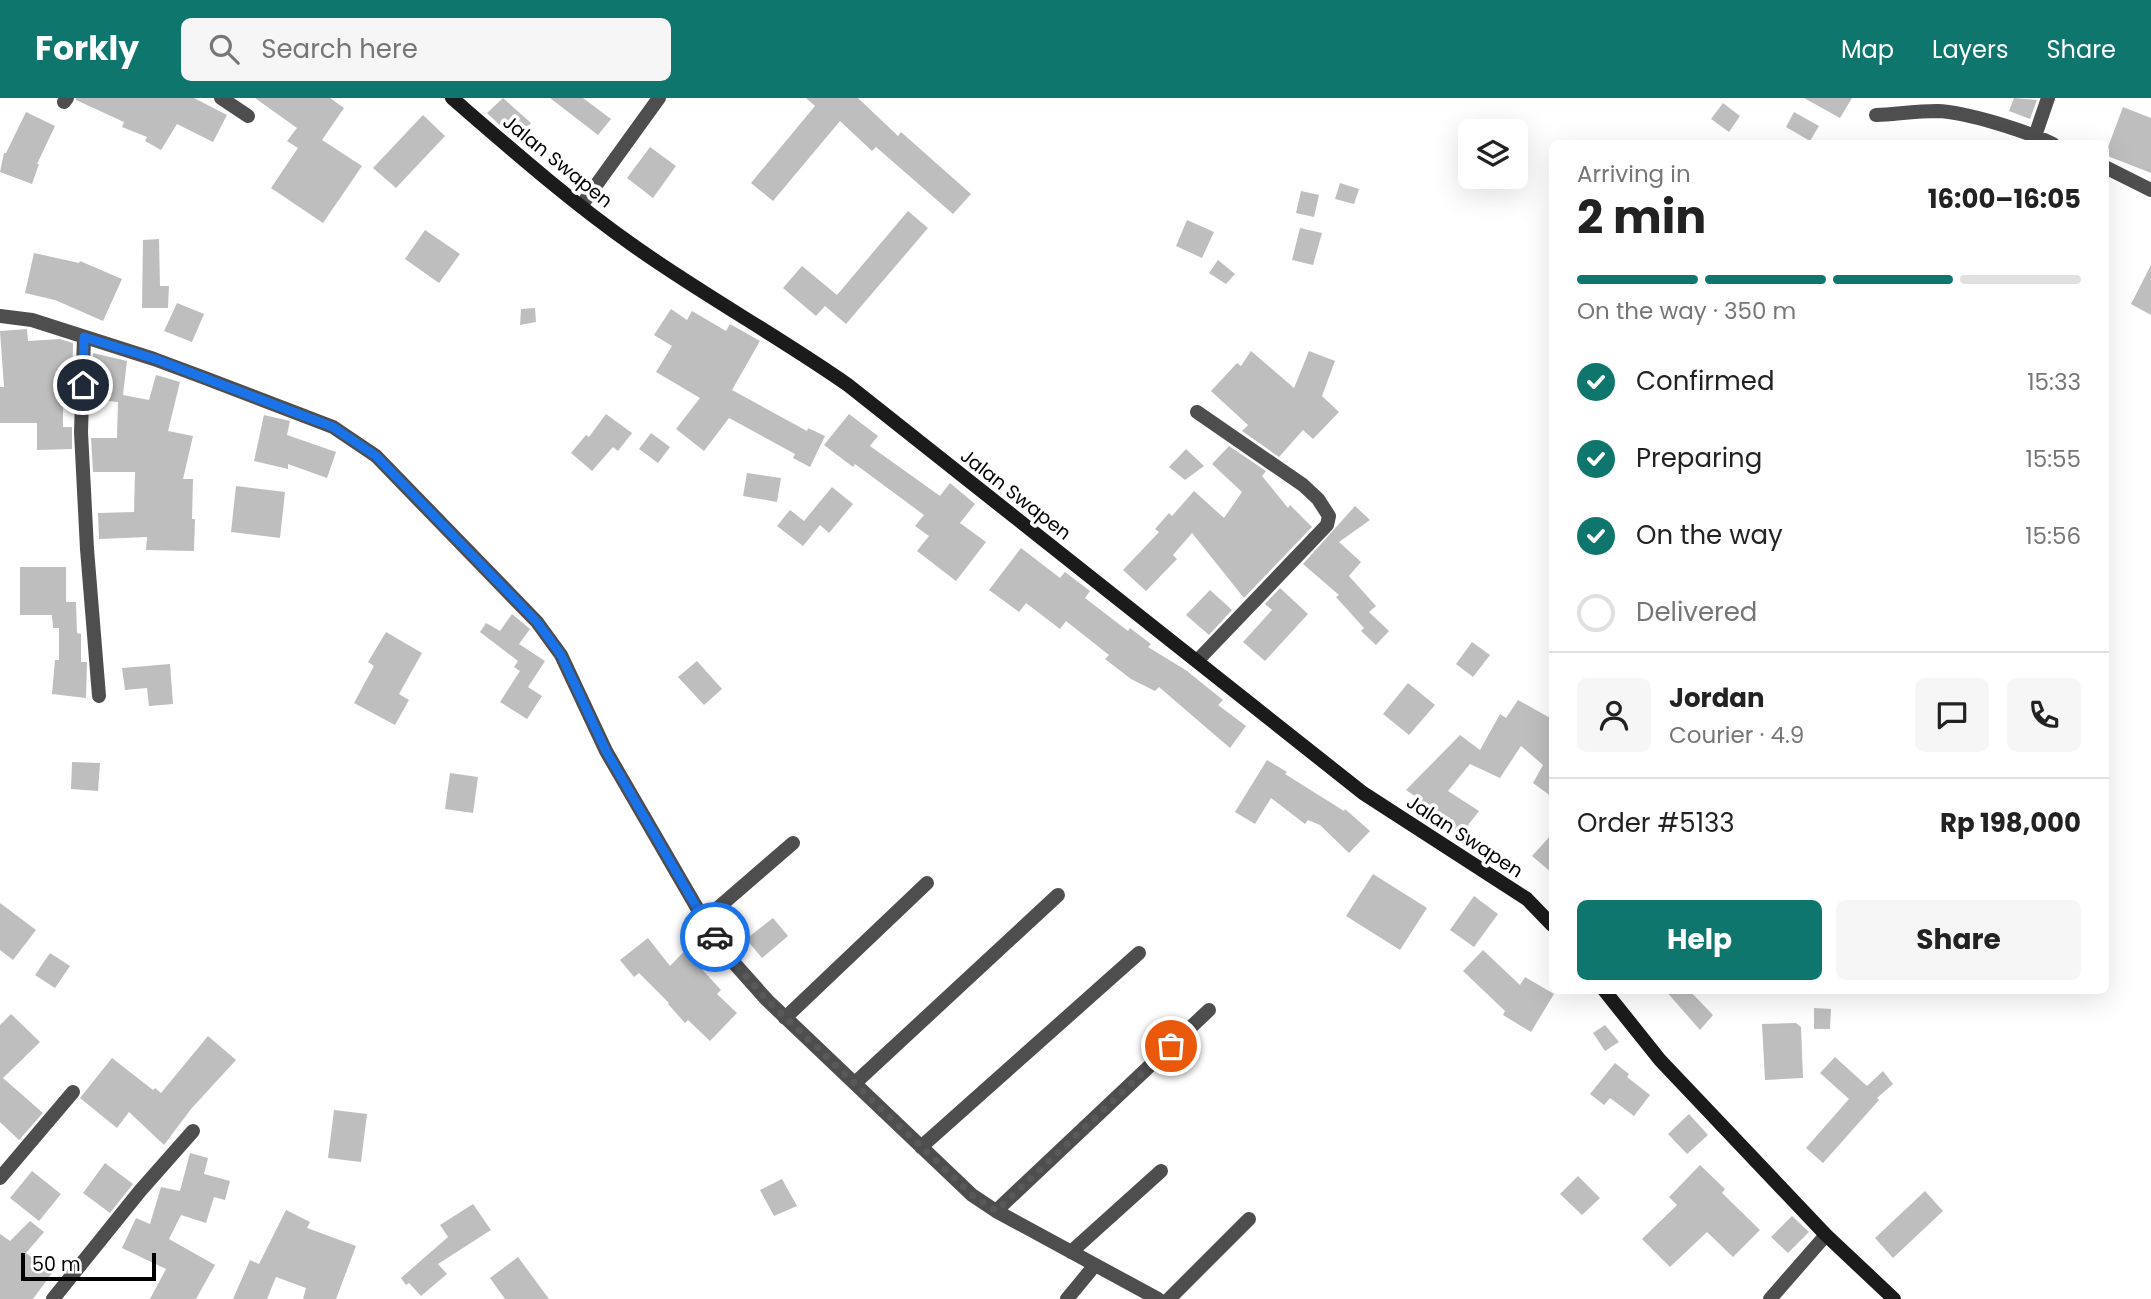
<!DOCTYPE html>
<html lang="en">
<head>
<meta charset="utf-8">
<style>
  body { margin:0; font-family:Poppins,sans-serif; background:#f6f6f6; color:#222; height:100vh; display:flex; flex-direction:column; font-size:26px; white-space:nowrap }
  * { box-sizing:border-box; margin:0 }
  p { font-size:23px; color:#767676 }
  .icon { flex:none; width:38px; height:38px; fill:none; stroke:currentColor; stroke-width:2; stroke-linecap:round; stroke-linejoin:round }
  .map { position:relative; flex:1; overflow:hidden }
  .details { position:absolute; left:1549px; top:42px; width:560px; height:854px; display:flex; flex-direction:column; background:#fff; border-radius:10px; box-shadow:0 7px 28px #0002 }
  .details>* { flex:none }
  .fabs { position:absolute; left:1458px; top:21px; display:grid; gap:14px }
  .fabs a { display:grid; place-items:center; width:70px; height:70px; border-radius:10px; background:#fff; box-shadow:0 7px 28px #0002; font-size:35px }
  .scale { position:absolute; left:21px; bottom:18px; width:135px; box-sizing:border-box; padding-left:7px; border:4px solid #000; border-top:0; font-size:19px; line-height:24px; white-space:nowrap; color:#000; -webkit-text-stroke:5px #fff; paint-order:stroke }
  .pin { position:absolute; display:grid; place-items:center; width:60px; height:60px; color:#fff; margin:-30px; border:4px solid #fff; border-radius:50%; box-shadow:0 2px 7px #0007 }
  .courier { position:absolute; display:grid; place-items:center; width:70px; height:70px; margin:-35px; border:5px solid #1a73e8; border-radius:50%; background:#fff; color:#222; box-shadow:0 2px 9px #0007 }
  .overview em { font-style:normal; font-weight:700 }
  .overview div { display:flex; flex-direction:column-reverse }
  .overview { display:flex; align-items:center; justify-content:space-between; height:119px; padding:0 28px }
  h1 { font-size:46px; font-weight:700; line-height:52px }
  .bar { display:grid; grid-template-columns:repeat(4,1fr); gap:10px 7px; align-content:center; height:84px; padding:0 28px }
  .bar i { height:9px; border-radius:5px; background:#e0e0e0 }
  .bar .on { background:#0f766e }
  .bar p { grid-column:span 4 }
  .line { display:flex; align-items:center; gap:18px; padding:0 28px; border-top:2px solid #e0e0e0 }
  .line div { flex:1 }
  .round { display:grid; place-items:center; flex:none; width:74px; height:74px; border-radius:10px; background:#f6f6f6 }
  ol { padding:0 28px; list-style:none }
  li { display:flex; align-items:center; gap:21px; height:77px }
  li p { margin-inline-start:auto }
  li .icon { padding:7px; border-radius:50%; background:#0f766e; color:#fff; stroke-width:4 }
  li:last-child { color:#767676 }
  li i { width:38px; height:38px; border:4px solid #e0e0e0; border-radius:50% }
  .cta { display:flex; gap:14px; margin-top:auto; padding:14px 28px }
  .cta a { flex:1; height:80px; border-radius:10px; background:#0f766e; color:#fff; font-size:28px; font-weight:700; line-height:80px; text-align:center }
  .cta a+a { background:#f6f6f6; color:#222 }
  header { display:flex; align-items:center; gap:42px; box-sizing:border-box; height:98px; padding:0 35px; background:#0f766e; color:#fff }
  header strong { font-size:33px }
  nav { display:flex; gap:38px; margin-inline-start:auto; font-size:24px }
  .search { width:490px; height:63px; background:#f6f6f6; display:flex; align-items:center; gap:18px; box-sizing:border-box; padding:0 24px; border-radius:10px; color:#767676; font-size:26px }
  .map>svg:first-child { display:block }
  .building { fill:#bebebe }
  .lines { fill:none; stroke-linecap:round; stroke-linejoin:round }
  .minor { stroke:#4e4e4e; stroke-width:14 }
  .secondary { stroke:#1b1b1b; stroke-width:14 }
  .done { stroke:#595959; stroke-width:7; stroke-dasharray:0 12.6 }
  .route { stroke:#1a73e8; stroke-width:9 }
  .labels { text-anchor:middle; stroke-width:7; stroke-linejoin:round; paint-order:stroke }
  .street-label { font-size:19px; fill:#000; stroke:#fff }
</style>
</head>
<body>
<header>
<strong>Forkly</strong>
<div class="search"><svg class="icon" aria-label="search" viewBox="0 0 24 24"><circle cx="10" cy="10" r="6"/><path d="M15 15l6 6"/></svg>Search here</div>
<nav><a>Map</a><a>Layers</a><a>Share</a></nav>
</header>
<div class="map">
<svg width="2151" height="1201" viewBox="0 0 2151 1201">
  <rect width="100%" height="100%" fill="#fff"/>
  <path class="building" d="M76 0H194L227 17 213 44 177 26 161 52 145 43 147 39 122 29 124 24 76 2Z
    M255 0H330L344 10 322 42 362 68 323 125 271 90 298 50 287 43 297 30Z
    M503 0 531 25 516 42 487 15Z
    M550 0H583L611 21 598 37Z
    M806 0H858L898 38 901 34 971 96 953 116 876 49 872 53 840 23 773 103 751 85 815 8Z
    M1804 0H1852L1840 20Z
    M2014 0 2037 2 2030 21 2009 13Z
    M1723 5 1740 18 1729 34 1711 21Z
    M2123 9 2151 20V75L2105 57Z
    M26 14 55 28 37 66H39L32 86 0 74 4 55H6Z
    M1794 14 1819 28 1810 43 1786 29Z
    M423 17 445 38 396 90 373 70Z
    M650 49 676 68 653 100 627 80Z
    M1340 85 1359 91 1354 106 1335 101Z
    M1301 93 1319 97 1314 119 1296 115Z
    M908 113 928 130 846 226 825 208 816 218 783 190 802 168 837 197Z
    M1187 122 1214 134 1202 160 1176 148Z
    M1300 130 1322 135 1313 167 1292 162Z
    M425 132 460 156 439 185 405 161Z
    M159 141 160 188H169L168 210H142L143 142Z
    M34 155 79 165 80 163 122 181 103 223 55 202 25 195Z
    M1218 162 1235 176 1226 186 1209 175Z
    M2151 167V217L2131 206Z
    M177 205 204 216 192 244 164 233Z
    M535 210 536 224 520 227 521 211Z
    M671 211 687 222 692 213 726 233 730 226 760 243 732 292 807 333 808 330 825 338 810 369 793 360 795 356 729 320 704 353 676 331 700 300 656 274 672 248 654 237Z
    M27 231 28 243 60 241 73 245 72 299 63 297V329H72V351L37 352V325H0V289H4L0 233Z
    M1251 253 1294 290 1309 253 1335 263 1322 298 1339 314 1313 341 1303 332 1279 359 1242 333 1248 327 1211 293 1237 265 1241 268Z
    M93 255 127 263 123 297 149 302 156 277 180 284 168 333 193 338 183 381H193L192 421H195L194 453 146 452 147 439 99 441 98 415 134 414 135 374H93L91 340H117L118 304 92 301Z
    M606 316 632 335 618 353 613 349 592 373 571 355 586 337 589 339Z
    M849 316 878 338 870 348 940 398 950 385 975 406 960 425 986 444 956 483 917 453 929 438 915 428 924 417 855 366 853 369 824 347Z
    M264 317 290 323 287 337 336 354 327 380 288 366V371L254 363Z
    M651 335 670 349 658 365 639 351Z
    M1229 348 1266 373 1262 378 1288 410 1290 407 1312 429 1244 500 1192 435 1173 457 1177 461 1146 493 1123 472 1159 434 1155 431 1169 415 1172 418 1194 393 1224 420 1242 394 1212 366Z
    M1186 351 1204 368 1185 382 1169 369Z
    M747 375 781 380 777 404 743 398Z
    M236 388 285 394 280 440 231 434Z
    M832 389 853 406 829 435 820 427 803 448 777 428 790 412 804 423Z
    M1355 408 1370 422 1339 444 1361 464 1349 478 1376 508 1369 514 1389 533 1376 547 1361 533 1364 530 1336 499 1339 497 1303 466Z
    M1021 450 1060 480 1065 474 1090 493 1085 500 1128 533 1130 530 1151 546 1148 549 1187 573 1223 602 1218 607 1246 628 1230 650 1159 589 1155 593 1131 581 1105 561 1109 557 1066 523 1060 531 1026 505 1019 514 989 492Z
    M20 469H66V504H76L77 535 81 536V564H87L86 600 52 596 55 562H59V530H53L52 517H20Z
    M1280 490 1308 516 1265 563 1243 544 1272 512 1265 506Z
    M1210 492 1232 512 1209 537 1186 517Z
    M512 516 530 531 519 546 545 563 528 589 542 598 527 621 500 604 520 573 514 569 518 563 480 534 486 525 500 533Z
    M386 534 422 555 399 596 409 602 395 627 354 605 374 568 368 564Z
    M1472 544 1490 557 1473 579 1456 566Z
    M697 563 722 591 704 607 678 579Z
    M170 566 173 606 149 608 147 590 125 592 122 570Z
    M1408 585 1435 607 1409 637 1383 616Z
    M1518 602 1552 621V699L1533 685 1543 667 1521 648 1500 680 1470 666 1448 693 1479 713 1462 735 1439 722 1443 717 1406 692 1460 637 1480 652 1500 616 1506 620Z
    M1267 662 1287 674 1285 676 1344 713 1345 711 1370 733 1349 755 1320 727 1308 722 1305 726 1271 700 1255 726 1235 714Z
    M72 664 100 665 98 693 71 691Z
    M450 675 478 679 473 715 445 711Z
    M1552 736V775L1532 758Z
    M1373 776 1427 810 1400 852 1346 818Z
    M1474 798 1498 816 1474 849 1450 832Z
    M0 805 36 832 13 862 0 852Z
    M773 820 788 838 762 860 746 841Z
    M699 838 712 851 697 866 721 892 717 896 737 915 710 943 688 922 685 925 668 906 669 905 639 875 634 879 620 862 648 840 670 868Z
    M1483 852 1520 887 1525 879 1554 896 1531 934 1503 917 1505 913 1463 873Z
    M50 855 70 868 55 890 35 877Z
    M1665 892H1689L1713 917 1700 932Z
    M1814 910 1831 911 1830 931H1814Z
    M11 916 40 944 3 980 43 1015 19 1042 0 1024V927Z
    M1796 925 1801 929 1803 980 1765 982 1762 926Z
    M1605 927 1619 944 1605 953 1593 935Z
    M208 938 236 962 191 1011 164 1047 129 1014 117 1030 80 1000 112 960 153 992 155 990 161 995Z
    M1835 959 1867 988 1883 973 1893 986 1877 1000 1879 1002 1823 1065 1806 1050 1849 1001 1820 975Z
    M1615 965 1629 976 1627 979 1650 997 1634 1018 1610 1000 1604 1007 1590 996Z
    M334 1012 367 1016 361 1064 328 1060Z
    M1689 1016 1708 1037 1687 1056 1668 1036Z
    M190 1055 208 1060 204 1076 230 1083 225 1102 214 1099 206 1125 181 1117 169 1141 215 1167 196 1201H150L166 1171 122 1150 136 1120 150 1126 161 1089 180 1093Z
    M105 1065 133 1086 110 1115 83 1095Z
    M1700 1067 1725 1091 1722 1095 1760 1132 1733 1159 1707 1134 1670 1169 1642 1141 1677 1107 1669 1099Z
    M32 1073 61 1096 39 1123 10 1100Z
    M1578 1078 1600 1100 1582 1117 1560 1096Z
    M782 1081 797 1108 774 1118 760 1092Z
    M1925 1093 1943 1113 1893 1160 1875 1140Z
    M473 1106 491 1132 438 1166 447 1176 421 1198 409 1185 406 1187 401 1180 448 1139 440 1127Z
    M286 1112 310 1124 307 1130 356 1148 336 1201H303L306 1190 276 1179 267 1201H233L250 1162 259 1166Z
    M1792 1118 1809 1134 1788 1155 1771 1139Z
    M30 1123 44 1134 26 1155 52 1175 33 1201H0V1136L10 1143Z
    M518 1159 549 1201H505L490 1180Z"/>
  <g class="lines">
    <path class="minor" d="M221 0 248 18
      M64 4 67 0
      M1876 17C1896 16 1917 13 1937 13 1967 14 2026 33 2053 46
      M2035 38 2048 0
      M2105 69 2151 92
      M581 108 659 0
      M0 218 32 222 154 261 205 280 333 329 376 358 537 524 561 557 606 653 704 822 734 865 767 902 972 1097 996 1113 1158 1201
      M84 239 81 334 87 451 99 598
      M1197 314 1303 387 1318 401 1329 418 1327 427 1197 563
      M704 822 793 745
      M785 920 927 785
      M855 985 1058 797
      M921 1049 1139 855
      M0 1080 73 994
      M996 1113 1209 912
      M1071 1154 1161 1073
      M53 1201 140 1093 193 1033
      M1067 1201 1095 1167
      M1169 1201 1249 1121
      M1770 1201 1826 1137"/>
    <path class="secondary" d="M452 0C511 51 570 103 634 148 703 197 778 238 848 287L1363 695 1527 801 1552 827
      M1604 892 1660 962 1826 1137 1894 1201"/>
  </g>
  <g class="lines">
    <path class="done" d="M715 839 734 865 767 902 972 1097 996 1113 1171 948"/>
    <path class="route" d="M83 287 84 239 155 261 333 329 376 358 537 524 561 557 606 653 704 822 715 839"/>
  </g>
  <g class="labels">
    <g class="street-label">
      <text transform="translate(558 63) rotate(39)" y="7">Jalan Swapen</text>
      <text transform="translate(1016 396) rotate(38)" y="7">Jalan Swapen</text>
      <text transform="translate(1465 738) rotate(33)" y="7">Jalan Swapen</text>
    </g>
  </g>
</svg>
<div class="fabs">
<a><svg class="icon" aria-label="layers" viewBox="0 0 24 24"><path d="M12 4l9 5-9 5-9-5zM3 14l9 5 9-5"/></svg></a>
</div>
<div class="scale">50 m</div>
<div class="pin" style="left:1171px;top:948px;background:#ea580c"><svg class="icon" aria-label="bag" viewBox="0 0 24 24"><path d="M5 8h14l-1 12H6zM9 8a3 3 0 0 1 6 0"/></svg></div>
<div class="pin" style="left:83px;top:287px;background:#1f2937"><svg class="icon" aria-label="home" viewBox="0 0 24 24"><path d="M3 11l9-7 9 7M6 9v11h12V9"/></svg></div>
<div class="courier" style="left:715px;top:839px"><svg class="icon" aria-label="car" viewBox="0 0 24 24"><path d="M5 17H2v-5l4-1 3-4h7l3 4 3 1v5h-3M9 17h6M6 11h13"/><circle cx="7" cy="17" r="2"/><circle cx="17" cy="17" r="2"/></svg></div>
<section class="details">
<div class="overview"><div><h1>2 min</h1><p>Arriving in</p></div><em>16:00–16:05</em></div>
<div class="bar"><i class="on"></i><i class="on"></i><i class="on"></i><i></i><p>On the way · 350 m</p></div>
<ol>
<li><svg class="icon" aria-label="check" viewBox="0 0 24 24"><path d="M5 12l5 5 9-10"/></svg>Confirmed<p>15:33</p></li>
<li><svg class="icon" aria-label="check" viewBox="0 0 24 24"><path d="M5 12l5 5 9-10"/></svg>Preparing<p>15:55</p></li>
<li><svg class="icon" aria-label="check" viewBox="0 0 24 24"><path d="M5 12l5 5 9-10"/></svg>On the way<p>15:56</p></li>
<li><i></i>Delivered</li>
</ol>
<div class="line" style="height:126px"><a class="round"><svg class="icon" aria-label="person" viewBox="0 0 24 24"><circle cx="12" cy="8" r="4"/><path d="M4 21q1-7 8-7t8 7"/></svg></a><div><b>Jordan</b><p>Courier · 4.9</p></div><a class="round"><svg class="icon" aria-label="chat" viewBox="0 0 24 24"><path d="M4 5h16v11H9l-5 4z"/></svg></a><a class="round"><svg class="icon" aria-label="phone" viewBox="0 0 24 24"><path d="M5 4h4l2 5-3 2q2 4 5 5l2-3 5 2v4C11 20 4 13 5 4z"/></svg></a></div>
<div class="line" style="height:91px"><div>Order #5133</div><b>Rp 198,000</b></div>
<div class="cta"><a>Help</a><a>Share</a></div>
</section>
</div>
</body>
</html>
